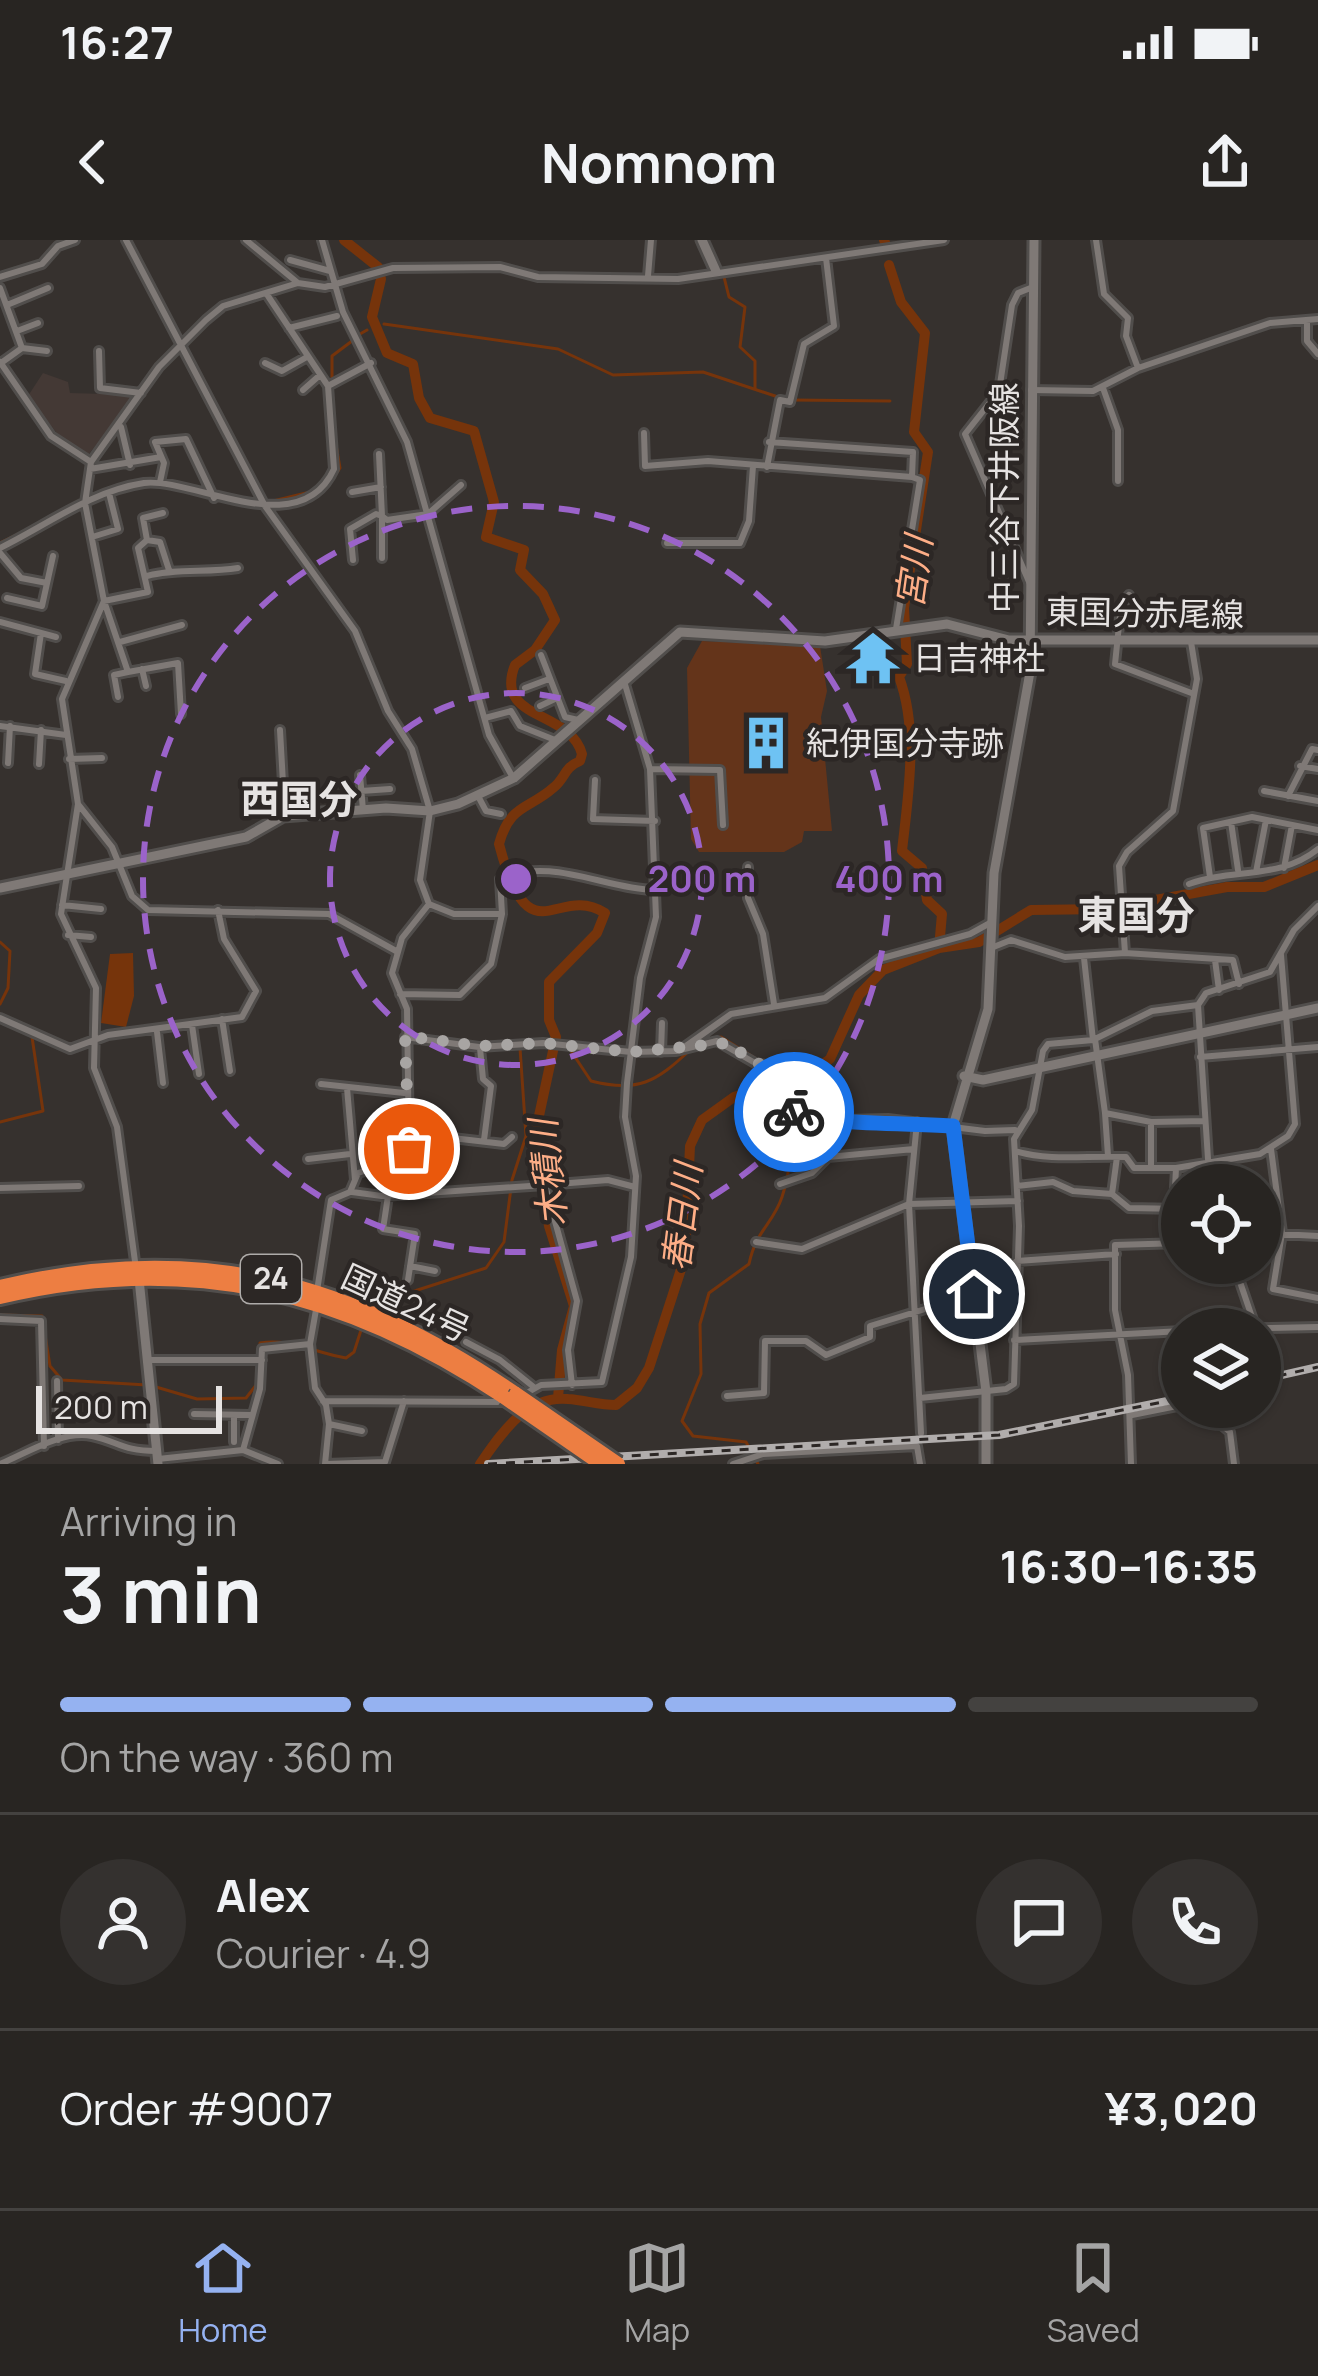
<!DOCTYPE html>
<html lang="en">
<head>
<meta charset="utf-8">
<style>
  body { margin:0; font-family:Manrope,"Noto Sans JP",sans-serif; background:#34312f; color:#f1f3f6; height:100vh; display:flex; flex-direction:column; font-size:45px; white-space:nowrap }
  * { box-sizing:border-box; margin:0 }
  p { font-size:39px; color:#a5a5a5 }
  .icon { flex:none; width:66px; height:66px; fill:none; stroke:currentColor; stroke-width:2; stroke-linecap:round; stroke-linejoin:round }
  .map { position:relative; height:1224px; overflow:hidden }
  .side { display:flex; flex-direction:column; background:#282522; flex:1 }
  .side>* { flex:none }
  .controls { position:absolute; left:1161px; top:924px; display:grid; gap:24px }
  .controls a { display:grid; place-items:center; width:120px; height:120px; border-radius:50%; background:#282522; box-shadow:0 3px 9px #0004,0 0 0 3px #444240; font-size:60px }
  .scale { position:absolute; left:36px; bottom:30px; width:186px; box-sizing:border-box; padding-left:12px; border:6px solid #e6e3e2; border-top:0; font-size:33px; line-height:42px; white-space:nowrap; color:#e6e3e2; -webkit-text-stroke:9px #2c2725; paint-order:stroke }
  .pin { position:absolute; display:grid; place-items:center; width:102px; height:102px; color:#fff; margin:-51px; border:6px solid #fff; border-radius:50%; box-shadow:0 3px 12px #0007 }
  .courier { position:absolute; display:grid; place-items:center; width:120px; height:120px; margin:-60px; border:9px solid #1a73e8; border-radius:50%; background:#fff; color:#222; box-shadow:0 3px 15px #0007 }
  .summary em { font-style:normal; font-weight:700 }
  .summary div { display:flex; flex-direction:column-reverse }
  .summary { display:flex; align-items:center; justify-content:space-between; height:204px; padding:0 60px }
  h1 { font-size:78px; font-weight:700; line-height:90px }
  .bar { display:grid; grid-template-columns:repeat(4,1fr); gap:18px 12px; align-content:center; height:144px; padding:0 60px }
  .bar i { height:15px; border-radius:9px; background:#444240 }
  .bar .current { background:#95b2f1 }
  .bar p { grid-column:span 4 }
  .line { display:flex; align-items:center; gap:30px; padding:0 60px; border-top:3px solid #444240 }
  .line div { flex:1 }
  .round { display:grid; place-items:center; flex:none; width:126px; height:126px; border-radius:63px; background:#34312f }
  .status { display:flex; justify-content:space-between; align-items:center; height:84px; padding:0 60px; background:#282522; direction:ltr }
  .status svg { height:33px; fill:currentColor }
  header { display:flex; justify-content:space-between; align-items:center; height:156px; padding:0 60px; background:#282522; font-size:54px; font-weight:700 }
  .tab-bar { display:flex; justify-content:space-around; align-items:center; height:168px; border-top:3px solid #444240; background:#282522; font-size:33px; color:#a5a5a5 }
  .tab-bar a { display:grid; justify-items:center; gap:6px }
  .tab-bar .current { color:#95b2f1 }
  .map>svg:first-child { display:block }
  .built { fill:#443935 }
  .green { fill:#64341a }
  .water { fill:#76340b }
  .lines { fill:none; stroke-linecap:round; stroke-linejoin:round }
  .stream { stroke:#76340b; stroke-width:3 }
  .river { stroke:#76340b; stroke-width:10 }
  .street-casing { stroke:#514e4c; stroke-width:12 }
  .secondary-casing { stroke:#514e4c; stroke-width:15 }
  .highway-casing { stroke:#514e4c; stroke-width:20 }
  .street { stroke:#7f7976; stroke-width:6 }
  .secondary { stroke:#7f7976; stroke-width:9 }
  .highway { stroke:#ed7e42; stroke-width:14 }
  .rail-casing { stroke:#b1adac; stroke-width:8 }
  .rail { stroke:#2c2725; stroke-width:3; stroke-dasharray:9; stroke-linecap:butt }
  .highway-bridge-casing { stroke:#514e4c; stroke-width:20; stroke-linecap:butt }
  .highway-bridge { stroke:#ed7e42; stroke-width:14 }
  .done { stroke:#a8a5a3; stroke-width:12; stroke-dasharray:0 21.6 }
  .route { stroke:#1a73e8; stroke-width:15 }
  .ring { fill:none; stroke:#9b63ca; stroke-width:6; stroke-dasharray:21 15 }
  .labels { text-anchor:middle; stroke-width:9; stroke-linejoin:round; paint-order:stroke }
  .shield { fill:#2c2725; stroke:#aeaba9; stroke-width:3 }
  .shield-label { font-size:30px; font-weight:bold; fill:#e6e3e2 }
  .street-label { font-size:33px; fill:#e6e3e2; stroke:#2c2725 }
  .poi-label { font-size:33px; fill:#e6e3e2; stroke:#2c2725; text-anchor:start }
  .water-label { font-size:36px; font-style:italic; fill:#feae87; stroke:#2c2725 }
  .quarter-label { font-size:39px; font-weight:bold; fill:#e6e3e2; stroke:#2c2725 }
  .centre { fill:#9b63ca; stroke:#2c2725; stroke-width:6 }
  .ring-label { font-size:36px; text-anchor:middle; font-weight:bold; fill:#9b63ca; stroke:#2c2725; stroke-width:9; stroke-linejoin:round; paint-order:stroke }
</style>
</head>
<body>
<div class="status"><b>16:27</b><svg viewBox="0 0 49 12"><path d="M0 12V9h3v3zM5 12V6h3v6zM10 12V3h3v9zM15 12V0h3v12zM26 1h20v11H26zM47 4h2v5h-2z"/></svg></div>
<header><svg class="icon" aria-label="back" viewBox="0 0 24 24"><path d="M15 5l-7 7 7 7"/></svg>Nomnom<svg class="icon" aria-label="share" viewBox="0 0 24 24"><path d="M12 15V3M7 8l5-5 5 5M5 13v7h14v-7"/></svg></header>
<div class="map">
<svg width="1318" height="1224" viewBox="0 0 1318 1224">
  <rect width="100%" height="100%" fill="#36312e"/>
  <path class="built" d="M43 133 68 142 70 153 136 155 88 215 63 201 28 156Z"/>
  <path class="green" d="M702 401 820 406 827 451 821 477 832 591H804L802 602 784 612H699L691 599 687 428Z"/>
  <path class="water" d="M133 713 134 756 126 787 101 783 110 714Z"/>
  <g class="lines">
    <path class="stream" d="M723 33 729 57 745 67 740 107 755 121V149
      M384 84 558 109 613 135 703 132 781 158
      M360 94 367 90
      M332 153V116L352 101
      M792 160 890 161
      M332 240 340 228 334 193
      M269 262 306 253
      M0 303 116 247
      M0 702 10 711 8 748 0 764
      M0 774 15 781
      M697 803 721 797 758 820
      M569 808 591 841C638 853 656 842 690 810
      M0 882 43 871 32 797
      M392 1069 402 1055 486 1028 504 1002 512 940 526 896 520 808
      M0 1075 42 1076 50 1126 62 1140 147 1145
      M156 1147 197 1159 246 1158 257 1144 260 1103C291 1098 315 1113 346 1118L354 1112 362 1087
      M758 1224 746 1202 693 1196 682 1181 701 1134 700 1084 709 1053 749 1024C756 990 773 984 782 957 795 919 791 882 777 845"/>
    <path class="river" d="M344 0 378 27 381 39 372 77 387 113 413 124 419 158 430 178 474 191 494 262 486 297 524 310 520 330 543 354 555 380 535 410 515 425C493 481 570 469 582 514L580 521C563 528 566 538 553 548 528 570 510 564 499 604 530 722 556 642 605 673L597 693 549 742V780L556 797 534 899 549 986 574 1066 562 1110 558 1158
      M884 0 886 5
      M889 25 901 62 925 93 914 192 928 212 904 368 907 424 899 437C919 490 908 556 902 611L922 628 927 660 942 674 939 708
      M480 1224C501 1194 526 1155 568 1159 584 1160 599 1165 616 1165L637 1148 649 1128 685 1017 690 906 702 880 734 857 813 831 830 819 859 755 883 730 939 708 979 702 1031 670 1106 669 1227 647H1264L1318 625"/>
    <defs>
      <path id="street" d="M126 0 265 266 355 391 388 471 412 509 430 571 420 640 429 664 454 674H502L500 639C551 616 604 649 655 650
        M246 0 298 43
        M322 0 343 72 407 202 489 495 512 536
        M1096 0 1104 54 1128 78 1126 96 1138 128
        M290 20 330 31
        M648 36 651 0
        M0 37 42 24 58 6 75 0
        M0 48 22 108 1 123
        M7 65 48 48
        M1307 80V101L1318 114
        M289 88 337 76
        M17 91 38 83
        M22 108 47 111
        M99 111 100 148 141 153
        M0 122 51 196 91 222
        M265 123 282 131 307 117
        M328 146 371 123
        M1103 148 1118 190V241
        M303 150 320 135
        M1031 150 1093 151 1138 128 1270 83 1318 79
        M121 187 130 225
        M644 193 645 226 708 221 912 237
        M769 202 913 212 912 237 920 240 896 389
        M379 214 382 276 387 280 428 274 461 245
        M767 227 780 160 790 162 804 104 834 86 826 18
        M90 229 161 217
        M160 242 164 223 155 202 186 199 214 258
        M352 252 381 247
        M163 273 143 278 147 300 138 308 148 352 104 361 128 432 178 423 181 474
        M92 297 118 289 109 253
        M147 300 160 302 169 330
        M667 303H740L749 281 753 226
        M0 308C47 285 91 251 144 243 193 237 300 304 334 229L328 146 268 56
        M0 313 21 338 47 343
        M353 320 350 289 376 274 382 276V318
        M147 336C177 328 207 333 238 328
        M1030 344 965 194 999 151 1012 65 1018 53 1033 47
        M1129 355 1121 366 1115 424 1194 454
        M7 358 42 366 53 316
        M0 382 56 397
        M41 393 35 434 66 441
        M120 402 182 385
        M541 415 565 477 578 480
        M142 429 146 446
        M525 448 549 439
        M118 457 114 435 128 432
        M540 466 557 458
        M485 478 511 471 520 486 555 500
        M0 486 66 495
        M69 519 102 518
        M8 523 10 486
        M39 524 41 490
        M1300 526 1318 529
        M650 529 720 530 723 585
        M360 535 363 570
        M595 540 593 579 655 581
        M361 551 390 549
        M1264 551 1318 561
        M478 556 486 571 501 574
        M1288 556 1312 509 1318 510
        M78 564 61 674 96 748 94 828 117 887 136 1029
        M274 578 284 561 280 490
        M1231 582 1238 630
        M748 627V658L763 694 774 764
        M1284 628 1292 585
        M1256 632 1266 580
        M1210 637 1203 588 1252 577 1318 590
        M1189 644C1233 628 1280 640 1318 609
        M62 665 101 669
        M68 695 91 697
        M991 708 1011 700 1065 717 1125 713 1233 720 1239 744
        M396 711 329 674 148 670 132 656 112 607 78 564 62 459 104 361 85 263 91 222 159 127 206 80 223 66 298 43 325 47 393 28 500 27 538 37 678 39 944 0
        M1125 713 1119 626 1127 612 1173 571 1197 439 1191 402
        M1084 718 1093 800
        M1215 720 1219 750
        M400 754 460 755 491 724 502 674
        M0 778 70 809 108 795 242 777 256 751 224 699 218 670
        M222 779 230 831
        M192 785 199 834
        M157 792 163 843
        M405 797 479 807 543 803 631 812 676 811 717 801 755 823 778 827 790 864 804 881 888 879 985 891 1015 890
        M1095 799 1105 873 1151 882 1205 881
        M480 808 483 839 491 846 484 900
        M683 808 731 774 825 758 879 719 970 694 990 683
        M661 812 662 783
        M1200 817 1318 807
        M321 844 404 853
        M347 848 355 940
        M1105 873 1108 916
        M917 882 909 964 921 1193
        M409 893 504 904 512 897
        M1271 909 1282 993 1273 1049 1318 1058
        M1015 911C1053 922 1087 915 1126 917L1134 928H1176
        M308 919 350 914
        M1208 919 1198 765 1206 753 1270 732 1294 690 1318 666
        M1151 927V882
        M780 944 812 933 828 917 914 909
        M1017 946 1053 942 1073 951 1112 954 1129 968 1182 969
        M0 948 79 946
        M352 952 382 956 545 945
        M1112 954 1117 917
        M388 956 383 989 415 994 408 1040
        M1174 968 1176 928 1260 914 1288 896 1295 884 1281 715
        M1260 993 1318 996
        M756 1002 802 1009 909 964 1018 961
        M1224 1023 1239 1039 1255 1086
        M410 1026 435 1031
        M317 1051 331 960 350 952 358 933 398 920 409 909 407 769 392 733 402 698 429 664
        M317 1064 310 1104 315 1148 326 1165 329 1184 325 1224
        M0 1079 41 1081 44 1206
        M1214 1089 1318 1087
        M1014 1100 1182 1091
        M466 1102 500 1120 535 1148
        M149 1120H262
        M57 1141 58 1200
        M572 1145 568 1110 577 1061 545 945 608 940 635 947
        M523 1155 541 1145 602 1142 631 1017 636 936 625 877 627 843 640 738 656 677 650 529 624 441
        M727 1156 764 1153 765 1101H806L826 1115 870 1097V1086L974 1054 1017 1021 1116 1014
        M920 1158 1006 1149 1014 1144 1019 986 1014 899 1032 870 1043 811 1048 804 1093 800 1152 771 1198 765
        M323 1161 505 1162
        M1200 1167 1230 1192 1234 1224
        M194 1174 251 1175
        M234 1175V1202
        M1132 1175 1182 1165
        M329 1184 362 1191
        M243 1210 278 1224
        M158 1219 243 1210 260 1149 262 1109 310 1104
        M0 1224C27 1213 62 1190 92 1196 119 1202 123 1211 156 1211
        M326 1224 385 1222 404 1161
        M733 1224 763 1214 917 1206 920 1224
        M1131 1224 1128 1135 1115 1070V1005L1182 1003"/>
      <path id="secondary" d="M702 0 716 31
        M0 648 246 597 283 576 386 568 430 571 458 564 514 538 680 392 825 401 947 384 1009 400H1318
        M964 836 983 840 1318 768
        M139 1039 158 1224
        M986 1224V1152L953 886 988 769 994 633 1030 432 1034 0"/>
      <path id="highway" d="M0 1047C199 999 350 1041 516 1154
        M0 1057C189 1012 345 1051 504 1157"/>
    </defs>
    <use href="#street" class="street-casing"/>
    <use href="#secondary" class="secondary-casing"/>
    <use href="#highway" class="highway-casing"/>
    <use href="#street" class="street"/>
    <use href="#secondary" class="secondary"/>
    <use href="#highway" class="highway"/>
    <defs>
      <path id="rail" d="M1260 1140 1318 1127
        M488 1224 999 1195 1182 1158"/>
    </defs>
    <use href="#rail" class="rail-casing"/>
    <use href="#rail" class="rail"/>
    <defs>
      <path id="highway-bridge" d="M516 1154 618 1224
        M504 1157 601 1224"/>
    </defs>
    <use href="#highway-bridge" class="highway-bridge-casing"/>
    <use href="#highway-bridge" class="highway-bridge"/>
  </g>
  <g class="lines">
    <path class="done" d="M409 909 405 796 479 806 543 803 631 812 728 803 755 823 778 827 794 872"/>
    <path class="route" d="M794 872C807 885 924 883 953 886L974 1054"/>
  </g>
  <g class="ring">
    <circle cx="516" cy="639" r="186"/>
    <circle cx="516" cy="639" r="373"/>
  </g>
  <defs>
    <symbol id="temple-bare" viewBox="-9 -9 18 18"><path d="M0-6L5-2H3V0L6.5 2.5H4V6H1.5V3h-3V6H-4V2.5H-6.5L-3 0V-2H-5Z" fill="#6ec2f3" stroke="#2c2725" stroke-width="2.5" paint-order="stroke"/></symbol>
    <symbol id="building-bare" viewBox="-9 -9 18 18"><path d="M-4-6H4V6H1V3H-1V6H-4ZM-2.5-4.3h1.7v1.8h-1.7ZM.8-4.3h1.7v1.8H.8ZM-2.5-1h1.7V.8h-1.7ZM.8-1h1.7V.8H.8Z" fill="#6ec2f3" stroke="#2c2725" stroke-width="2.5" paint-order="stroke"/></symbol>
  </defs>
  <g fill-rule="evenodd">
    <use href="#temple-bare" x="835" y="380" width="76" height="76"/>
    <use href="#building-bare" x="728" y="465" width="76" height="76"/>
  </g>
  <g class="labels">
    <rect class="shield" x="241" y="1015" width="60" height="48" rx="9"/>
    <g class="shield-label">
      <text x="271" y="1049">24</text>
    </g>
    <g class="street-label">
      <text transform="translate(1004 258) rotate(-90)" y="12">中三谷下井阪線</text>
      <text transform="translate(1145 373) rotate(1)" y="12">東国分赤尾線</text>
      <text transform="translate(406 1063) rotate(25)" y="12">国道24号</text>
    </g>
    <g class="poi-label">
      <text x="913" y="430">日吉神社</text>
      <text x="806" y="515">紀伊国分寺跡</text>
    </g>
    <g class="water-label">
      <text transform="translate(914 332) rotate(-82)" y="13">宮川</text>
      <text transform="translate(548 933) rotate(-96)" y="13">木積川</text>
      <text transform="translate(682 977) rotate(-83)" y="13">春日川</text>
    </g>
    <g class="quarter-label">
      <text x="299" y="573">西国分</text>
      <text x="1136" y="689">東国分</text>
    </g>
  </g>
  <circle cx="516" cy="639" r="18" class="centre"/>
  <g class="ring-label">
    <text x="702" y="652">200 m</text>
    <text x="889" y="652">400 m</text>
  </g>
</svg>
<div class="controls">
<a><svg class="icon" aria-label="locate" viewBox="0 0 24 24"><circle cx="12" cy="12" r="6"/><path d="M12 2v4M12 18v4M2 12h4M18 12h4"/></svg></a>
<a><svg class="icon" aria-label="layers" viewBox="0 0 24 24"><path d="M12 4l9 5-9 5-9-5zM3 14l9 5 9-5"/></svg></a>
</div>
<div class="scale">200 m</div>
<div class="pin" style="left:409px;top:909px;background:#ea580c"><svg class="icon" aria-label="bag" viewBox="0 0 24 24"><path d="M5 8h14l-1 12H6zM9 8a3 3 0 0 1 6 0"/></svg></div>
<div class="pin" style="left:974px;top:1054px;background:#1f2937"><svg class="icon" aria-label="home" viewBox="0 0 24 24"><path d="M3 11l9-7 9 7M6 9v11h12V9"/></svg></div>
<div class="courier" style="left:794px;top:872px"><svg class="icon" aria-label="bike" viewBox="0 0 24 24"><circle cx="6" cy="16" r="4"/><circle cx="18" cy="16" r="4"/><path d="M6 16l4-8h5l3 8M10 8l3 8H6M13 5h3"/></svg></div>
</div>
<section class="side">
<div class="summary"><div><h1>3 min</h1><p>Arriving in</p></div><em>16:30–16:35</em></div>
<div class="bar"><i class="current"></i><i class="current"></i><i class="current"></i><i></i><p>On the way · 360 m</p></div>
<div class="line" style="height:216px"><a class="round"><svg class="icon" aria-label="person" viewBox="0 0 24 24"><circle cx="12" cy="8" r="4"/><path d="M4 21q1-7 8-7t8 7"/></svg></a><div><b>Alex</b><p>Courier · 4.9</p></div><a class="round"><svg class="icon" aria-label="chat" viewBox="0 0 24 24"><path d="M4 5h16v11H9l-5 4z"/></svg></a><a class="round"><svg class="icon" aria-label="phone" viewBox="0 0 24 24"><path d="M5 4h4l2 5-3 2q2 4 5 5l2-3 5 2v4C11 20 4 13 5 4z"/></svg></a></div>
<div class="line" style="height:156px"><div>Order #9007</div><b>¥3,020</b></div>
</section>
<nav class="tab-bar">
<a class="current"><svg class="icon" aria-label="home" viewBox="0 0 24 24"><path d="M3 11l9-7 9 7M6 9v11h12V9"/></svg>Home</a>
<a><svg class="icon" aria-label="map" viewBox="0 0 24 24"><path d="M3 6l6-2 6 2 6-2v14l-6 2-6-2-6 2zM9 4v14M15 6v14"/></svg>Map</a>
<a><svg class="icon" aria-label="saved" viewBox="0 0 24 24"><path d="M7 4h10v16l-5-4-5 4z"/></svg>Saved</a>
</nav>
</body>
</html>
